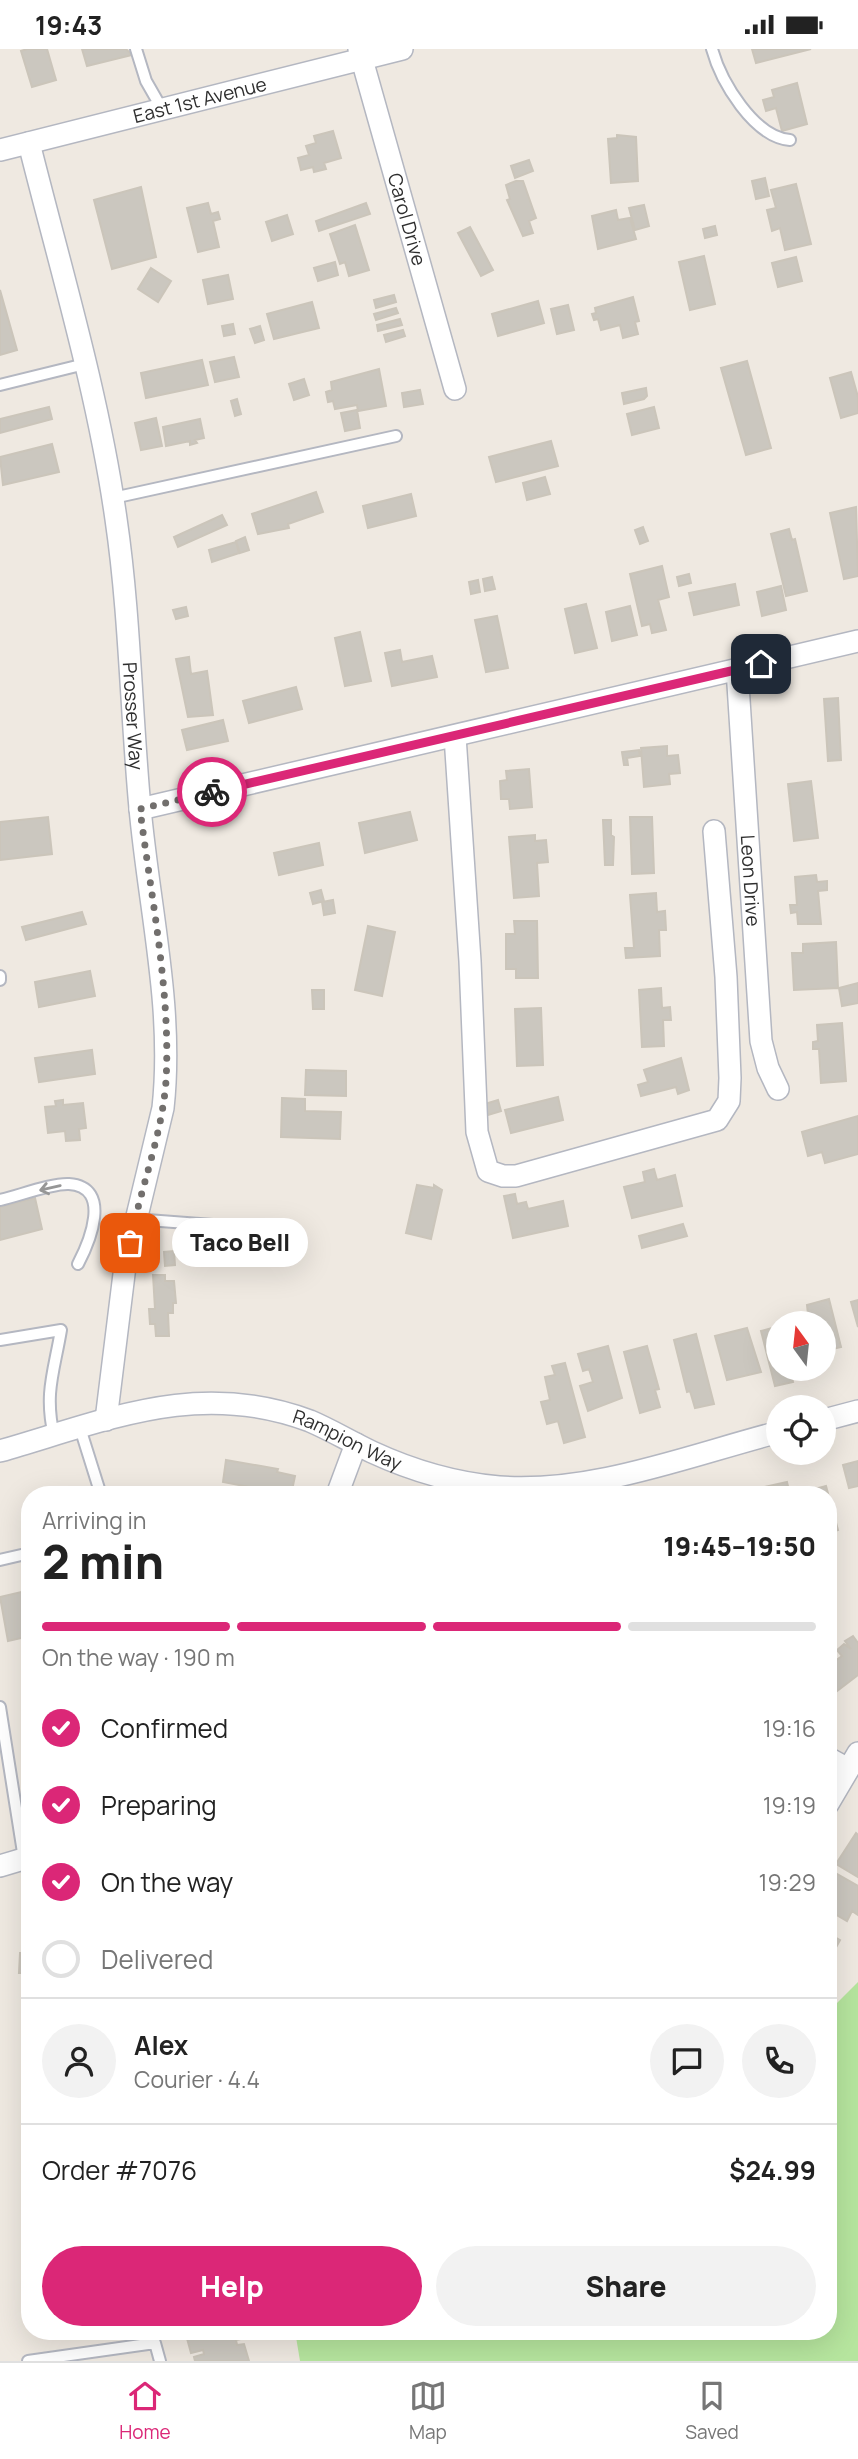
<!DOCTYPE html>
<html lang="en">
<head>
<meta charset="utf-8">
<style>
  body { margin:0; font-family:Manrope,sans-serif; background:#f2f2f2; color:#222; height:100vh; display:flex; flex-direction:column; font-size:26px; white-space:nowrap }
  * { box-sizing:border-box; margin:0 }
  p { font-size:23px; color:#767676 }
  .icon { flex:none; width:38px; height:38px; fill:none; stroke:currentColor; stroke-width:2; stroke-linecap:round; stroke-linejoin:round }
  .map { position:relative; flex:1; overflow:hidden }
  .panel { position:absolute; left:21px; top:1437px; width:816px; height:854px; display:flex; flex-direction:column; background:#fff; border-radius:28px; box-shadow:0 7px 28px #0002 }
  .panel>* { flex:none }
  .needle { width:46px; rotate:345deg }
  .tools { position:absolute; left:766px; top:1262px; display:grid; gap:14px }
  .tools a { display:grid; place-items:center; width:70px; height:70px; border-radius:50%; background:#fff; box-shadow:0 7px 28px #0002; font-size:35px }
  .pin { position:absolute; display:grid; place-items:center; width:60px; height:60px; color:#fff; margin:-30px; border-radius:14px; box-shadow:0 4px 10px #0006 }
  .courier { position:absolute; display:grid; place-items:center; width:70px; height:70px; margin:-35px; border:5px solid #db2777; border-radius:50%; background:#fff; color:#222; box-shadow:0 2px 9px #0007 }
  .bubble { position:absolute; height:49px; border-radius:24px; background:#fff; box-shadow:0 7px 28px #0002; font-size:23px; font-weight:800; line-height:49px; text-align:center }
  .overview em { font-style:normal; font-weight:800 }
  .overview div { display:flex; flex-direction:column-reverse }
  .overview { display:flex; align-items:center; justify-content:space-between; height:119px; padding:0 21px }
  h1 { font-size:46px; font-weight:800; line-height:52px }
  .bar { display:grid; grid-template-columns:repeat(4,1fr); gap:10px 7px; align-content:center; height:84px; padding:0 21px }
  .bar i { height:9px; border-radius:5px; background:#e0e0e0 }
  .bar .current { background:#db2777 }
  .bar p { grid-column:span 4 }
  .line { display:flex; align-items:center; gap:18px; padding:0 21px; border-top:2px solid #e0e0e0 }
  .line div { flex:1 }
  .round { display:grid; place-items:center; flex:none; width:74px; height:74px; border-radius:37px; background:#f2f2f2 }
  ol { padding:0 21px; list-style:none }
  li { display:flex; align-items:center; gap:21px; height:77px }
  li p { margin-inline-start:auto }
  li .icon { padding:7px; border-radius:50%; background:#db2777; color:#fff; stroke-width:4 }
  li:last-child { color:#767676 }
  li i { width:38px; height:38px; border:4px solid #e0e0e0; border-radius:50% }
  .cta { display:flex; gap:14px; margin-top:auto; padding:14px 21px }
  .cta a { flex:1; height:80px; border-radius:42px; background:#db2777; color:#fff; font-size:28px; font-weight:800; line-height:80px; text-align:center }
  .cta a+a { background:#f2f2f2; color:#222 }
  .status { display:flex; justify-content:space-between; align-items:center; height:49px; padding:0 35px; background:#fff; direction:ltr }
  .status svg { height:19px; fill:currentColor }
  .tabs { display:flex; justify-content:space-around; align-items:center; height:98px; border-top:2px solid #e0e0e0; background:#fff; font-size:19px; color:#767676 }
  .tabs a { display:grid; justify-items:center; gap:4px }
  .tabs .current { color:#db2777 }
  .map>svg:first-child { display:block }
  .green { fill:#b6e59e }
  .building { fill:#cbc7bf; stroke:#cbc5ba; stroke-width:2 }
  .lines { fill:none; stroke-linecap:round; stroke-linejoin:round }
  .service-casing { stroke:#b4b7c1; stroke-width:14 }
  .minor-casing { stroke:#b4b7c1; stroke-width:24 }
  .service { stroke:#fff; stroke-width:10 }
  .minor { stroke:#fff; stroke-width:21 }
  .oneway { stroke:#969696 }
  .done { stroke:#726f6d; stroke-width:7; stroke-dasharray:0 12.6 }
  .route { stroke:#db2777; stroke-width:9 }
  .labels { text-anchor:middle; stroke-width:7; stroke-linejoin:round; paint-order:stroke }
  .street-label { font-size:19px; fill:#2e2e2e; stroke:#fff }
</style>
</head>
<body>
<div class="status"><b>19:43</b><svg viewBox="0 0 49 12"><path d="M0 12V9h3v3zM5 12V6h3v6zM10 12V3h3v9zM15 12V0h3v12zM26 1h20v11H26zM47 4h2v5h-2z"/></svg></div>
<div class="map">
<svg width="858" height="2312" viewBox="0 0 858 2312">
  <rect width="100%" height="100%" fill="#efe9e1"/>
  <path class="green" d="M858 1933V2312H300L295 2282H828V1963Z"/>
  <path class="building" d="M27 0H47L56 31 32 38 21 2Z
    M82 0H126L132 6 87 17Z
    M752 0H811L756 14Z
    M797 34 807 75 782 82 776 59 766 62 763 51 774 48 772 41Z
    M333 82 341 109 324 114 326 120 314 123 313 118 301 121 298 109 309 106 306 97 316 94 314 87Z
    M617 86 636 88 638 132 611 134 608 90 617 89Z
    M529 111 533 122 515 129 511 117Z
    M765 129 769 147 756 150 752 132Z
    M516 132H523L536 169 529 172 533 184 523 187 507 151 510 150 506 136Z
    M796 135 811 195 785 201 780 179 772 182 767 161 776 159 771 141Z
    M141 138 156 208 112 220 94 151Z
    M208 154 211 165 218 163 220 170 213 172 219 198 198 203 187 159Z
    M366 154 370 165 319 182 316 172Z
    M644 156 649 177 635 181 629 159Z
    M616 161 618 171 630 169 636 190 598 200 592 167Z
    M287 166 293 185 272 192 266 173Z
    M355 176 369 221 349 227 345 213 340 215 330 185Z
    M715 177 717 186 705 189 703 180Z
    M470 178 493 221 481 227 458 184Z
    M704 207 715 255 690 261 679 213Z
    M796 208 802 232 778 238 772 214Z
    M335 213 338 226 318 232 314 219Z
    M151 219 171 232 158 253 138 240Z
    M228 226 233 250 208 255 203 231Z
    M0 241 17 301 0 306Z
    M394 246 396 253 376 259 374 251Z
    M633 248 639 272 635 273 638 285 623 289 620 276 601 281 598 270 594 271 592 265 596 264 595 259Z
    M538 252 544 274 498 287 492 265Z
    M312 253 319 279 274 290 267 265Z
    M568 256 574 281 557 285 551 260Z
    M396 259 398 264 376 271 374 265Z
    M400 270 402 276 378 282 377 276Z
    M233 275 235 285 224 287 222 277Z
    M260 277 264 291 255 294 250 280Z
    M403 281 405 287 386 293 384 286Z
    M234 308 239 328 215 333 210 313Z
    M202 311 208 336 146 349 141 324Z
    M747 312 771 399 746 406 721 319Z
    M379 320 386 357 358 362 357 356 335 360 333 352 328 353 326 343 332 341 331 333Z
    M851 323 858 348V364L841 369 830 329Z
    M304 330 309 346 294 351 289 335Z
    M646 339 647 347 644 350 624 355 622 344Z
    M420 341 423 355 404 358 402 344Z
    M237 350 241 365 235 367 231 352Z
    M49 358 52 370 0 384V370Z
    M654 358 659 379 632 386 627 365Z
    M357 361 360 379 345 382 341 364Z
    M156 369 162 397 141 401 135 374Z
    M200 370 204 389 195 391 197 394 190 396V392L166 397 163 378Z
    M551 392 558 417 496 433 489 408Z
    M52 395 59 423 3 436 0 408Z
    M545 428 550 445 527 451 523 434Z
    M316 443 323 463 288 475 289 479 258 485 252 465Z
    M411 445 416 467 368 479 363 457Z
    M856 458 858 527 844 530 830 464Z
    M222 466 227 476 178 498 174 488Z
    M643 478 648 492 640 495 635 481Z
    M789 480 792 491 795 490 807 542 786 547 771 485Z
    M245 488 249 501 240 504 236 492Z
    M236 493 239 504 212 513 209 501Z
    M662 517 669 548 658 551 666 581 652 584 650 575 642 577 630 525Z
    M689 525 691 534 679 537 677 528Z
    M492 528 495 540 485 542 483 530Z
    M478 531 480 543 471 545 469 533Z
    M735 535 739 556 694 566 689 544Z
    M781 537 786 561 762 567 757 543Z
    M586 555 597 599 575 604 565 560Z
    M630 557 637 586 612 592 606 563Z
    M186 558 188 567 176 570 173 561Z
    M497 567 508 619 486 623 475 571Z
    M360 583 371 632 345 637 335 589Z
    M400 601 402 613 432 607 437 628 392 637 385 604Z
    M189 608 191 625 207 622 213 666 188 668 176 610Z
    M296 638 302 660 249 674 243 652Z
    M838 649 841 711 828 712 824 650Z
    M223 671 228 692 187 701 182 681Z
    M667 697V707L678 706 680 724 669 725 670 735 644 738 641 699Z
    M639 701 640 707 627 709 628 716H624L622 703Z
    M529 720 532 758 510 760 509 750H501L500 732 507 731 506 722Z
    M811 732 818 789 794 792 788 735Z
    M410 763 417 791 365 804 359 774Z
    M48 768 52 805 0 811V773Z
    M630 768H652L654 824 632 825Z
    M603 771H611V786L614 788 613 816H605Z
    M535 786V792L546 791 548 813 537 814 539 847 514 849 509 788Z
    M319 794 323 816 279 826 274 804Z
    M816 826 817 833 827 832V841L818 842 821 875H798L797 863 791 864 790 856H797L795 828Z
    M321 841 324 852 313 855 310 844Z
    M656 844 657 863 665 862 666 881H659L660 907 626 909 625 899H634L630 846Z
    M333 851 335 864 324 866 322 853Z
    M82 863 86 875 26 891 22 878Z
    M514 872H537L538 929H516V920H506V885H515Z
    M368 877 395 883 382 947 355 941Z
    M836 893 838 939 794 941 792 904H803V895Z
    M90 922 95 947 39 958 35 933Z
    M858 934V954L842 957 839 939Z
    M661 939 662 959 670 958 671 971H663L664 997 642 998 639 941Z
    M312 941H324V960H313Z
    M541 959 543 1016 517 1017 515 960Z
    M842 974 846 1032 821 1034 819 1000H813V993L818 992 817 976Z
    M92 1001 95 1025 39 1033 35 1009Z
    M681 1009 689 1041 678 1045 676 1038 641 1047 638 1036 648 1033 644 1021Z
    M306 1021 346 1022V1047L305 1046Z
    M558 1048 563 1071 511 1084 505 1061Z
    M282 1049 305 1050V1062L341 1063 340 1090 281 1088Z
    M63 1051V1056L83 1054 86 1079 79 1080 80 1091 66 1092 65 1082 48 1084 45 1058 56 1057 55 1052Z
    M498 1051 501 1062 488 1066 485 1055Z
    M858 1067V1105L825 1114 822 1103 808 1107 802 1083Z
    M654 1120 657 1131 675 1126 682 1157 632 1169 624 1138 645 1133 643 1123Z
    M417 1136 434 1139V1136L442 1141 431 1190 406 1184Z
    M515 1145 517 1155 526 1153 528 1160 563 1152 568 1177 513 1189 504 1147Z
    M35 1149 42 1180 0 1191V1158Z
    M683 1175 687 1187 642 1199 639 1187Z
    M174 1202 175 1216 165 1217 164 1203Z
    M153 1226H165V1232H174L176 1254H173V1264H168L169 1287H156L155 1275H150L149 1260H155Z
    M829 1250 841 1298 824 1302V1274H809L807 1256Z
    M858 1251V1278L851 1253Z
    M779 1277V1320H790L793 1333 775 1337 761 1282Z
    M747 1279 761 1323 727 1331 715 1287Z
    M696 1285 714 1355 695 1359 690 1342 687 1343 674 1291Z
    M608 1297 622 1349 588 1362 580 1337 593 1333 589 1320 583 1322 578 1305Z
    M647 1297 659 1340 655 1341 660 1358 640 1364 624 1303Z
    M565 1314 585 1388 564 1394 558 1372 547 1375 541 1353 550 1351 545 1328 555 1326 552 1317Z
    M226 1411 278 1420 277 1423 295 1427 291 1446 223 1433Z
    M858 1412V1437L849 1439 843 1416Z
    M787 1433 790 1446H756L755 1440Z
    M826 1437 838 1481 828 1484V1446L804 1443Z
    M30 1541V1587L8 1592 0 1548Z
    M853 1587 858 1594V1626L828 1649V1617L842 1607 837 1601 844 1595 851 1600 845 1592Z
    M856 1784 858 1786V1828L836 1815Z
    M832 1822 858 1837V1866L852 1862 847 1872 828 1861V1829Z
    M30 1877V1924H19L20 1904H28Z
    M828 1884 840 1891 828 1913Z
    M185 2282H239L241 2290 236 2291 237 2296 244 2295 249 2312H195L194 2308 204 2305 203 2301 191 2304Z"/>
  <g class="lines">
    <defs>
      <path id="service" d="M136 0 146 32 162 60
        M712 0C721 33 754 88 790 91
        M0 336 85 315
        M113 449 396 387
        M0 927V931
        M0 1151C18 1147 52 1134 69 1135 113 1138 89 1194 78 1215
        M134 1170 278 1181
        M0 1291 61 1281C54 1323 44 1344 54 1387
        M80 1379 101 1446
        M0 1511 30 1504
        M0 1658 24 1810
        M28 2312 155 2294 160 2312"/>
      <g id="minor">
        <path id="s1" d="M359 0 455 340"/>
        <path id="s2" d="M29 94C60 218 98 343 116 470 130 565 131 663 140 759 149 859 174 959 163 1059L125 1217 106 1371"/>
        <path id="s3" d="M0 101 402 0"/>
        <path id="s4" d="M737 620 761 992 768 1019 778 1040"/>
        <path d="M455 687 470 912 477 1083 488 1122 503 1127H516L717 1071 729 1052 730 1029 726 928 714 782"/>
        <path d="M140 760 858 592"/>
        <path d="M824 1371 858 1362"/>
        <path id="s5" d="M0 1402C108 1371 198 1330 310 1372 331 1381 351 1393 372 1403 413 1422 454 1434 499 1438 592 1445 690 1406 779 1383"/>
        <path d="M337 1446 356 1395"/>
        <path d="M828 1709 848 1720"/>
        <path d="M828 1755 858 1704"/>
        <path d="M0 1817 30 1808"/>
      </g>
    </defs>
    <use href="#service" class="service-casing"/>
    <use href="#minor" class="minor-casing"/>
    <use href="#service" class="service"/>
    <use href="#minor" class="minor"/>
  </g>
  <defs><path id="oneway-shaft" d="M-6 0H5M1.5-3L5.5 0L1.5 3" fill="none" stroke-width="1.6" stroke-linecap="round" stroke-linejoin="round" transform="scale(1.75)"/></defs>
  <use class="oneway" href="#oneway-shaft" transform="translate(50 1139) rotate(167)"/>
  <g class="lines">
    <path class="done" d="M130 1194C140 1140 162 1087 166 1032 171 944 151 848 140 760L212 743"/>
    <path class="route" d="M212 743 761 615"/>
  </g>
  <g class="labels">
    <g class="street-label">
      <text dy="7" stroke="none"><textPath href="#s3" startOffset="206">East 1st Avenue</textPath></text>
      <text dy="7" stroke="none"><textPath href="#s1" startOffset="177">Carol Drive</textPath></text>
      <text dy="7" stroke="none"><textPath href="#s2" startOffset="584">Prosser Way</textPath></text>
      <text dy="7" stroke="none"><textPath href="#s4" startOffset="212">Leon Drive</textPath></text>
      <text dy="7" stroke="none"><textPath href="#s5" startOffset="360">Rampion Way</textPath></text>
    </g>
  </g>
</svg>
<div class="tools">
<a><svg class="needle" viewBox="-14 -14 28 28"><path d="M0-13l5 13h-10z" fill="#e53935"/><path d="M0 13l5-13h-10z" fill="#767676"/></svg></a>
<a><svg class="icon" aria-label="locate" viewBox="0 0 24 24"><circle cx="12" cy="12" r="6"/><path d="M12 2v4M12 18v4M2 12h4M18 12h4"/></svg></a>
</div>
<div class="pin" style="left:130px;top:1194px;background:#ea580c"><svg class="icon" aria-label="bag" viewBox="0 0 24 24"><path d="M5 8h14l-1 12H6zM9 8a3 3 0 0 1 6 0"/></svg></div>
<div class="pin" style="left:761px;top:615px;background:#1f2937"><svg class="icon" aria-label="home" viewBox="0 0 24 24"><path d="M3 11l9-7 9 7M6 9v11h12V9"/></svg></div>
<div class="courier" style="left:212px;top:743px"><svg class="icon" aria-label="bike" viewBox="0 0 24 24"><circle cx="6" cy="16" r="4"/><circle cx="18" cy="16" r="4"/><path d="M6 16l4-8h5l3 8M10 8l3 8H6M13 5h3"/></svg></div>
<div class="bubble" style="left:172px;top:1169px;width:136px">Taco Bell</div>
<section class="panel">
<div class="overview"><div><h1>2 min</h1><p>Arriving in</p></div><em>19:45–19:50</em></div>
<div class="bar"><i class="current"></i><i class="current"></i><i class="current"></i><i></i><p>On the way · 190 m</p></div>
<ol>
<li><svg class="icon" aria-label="check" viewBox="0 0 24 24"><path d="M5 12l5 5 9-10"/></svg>Confirmed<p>19:16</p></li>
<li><svg class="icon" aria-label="check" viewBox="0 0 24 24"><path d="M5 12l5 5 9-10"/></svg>Preparing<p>19:19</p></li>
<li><svg class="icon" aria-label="check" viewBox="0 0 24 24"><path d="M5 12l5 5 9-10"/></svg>On the way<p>19:29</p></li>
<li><i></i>Delivered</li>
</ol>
<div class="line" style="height:126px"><a class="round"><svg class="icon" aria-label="person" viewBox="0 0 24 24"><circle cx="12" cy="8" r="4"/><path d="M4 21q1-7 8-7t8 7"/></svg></a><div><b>Alex</b><p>Courier · 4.4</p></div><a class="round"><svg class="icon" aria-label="chat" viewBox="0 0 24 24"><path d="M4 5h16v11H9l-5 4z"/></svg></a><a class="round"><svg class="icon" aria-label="phone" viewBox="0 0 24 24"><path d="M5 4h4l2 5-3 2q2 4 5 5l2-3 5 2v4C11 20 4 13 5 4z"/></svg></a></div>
<div class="line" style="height:91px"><div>Order #7076</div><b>$24.99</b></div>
<div class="cta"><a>Help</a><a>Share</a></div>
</section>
</div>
<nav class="tabs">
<a class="current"><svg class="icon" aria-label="home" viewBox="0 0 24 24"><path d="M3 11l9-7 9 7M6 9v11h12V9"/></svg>Home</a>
<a><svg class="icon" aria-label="map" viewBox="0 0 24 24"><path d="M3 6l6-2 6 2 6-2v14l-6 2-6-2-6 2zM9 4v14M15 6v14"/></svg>Map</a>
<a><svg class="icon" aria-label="saved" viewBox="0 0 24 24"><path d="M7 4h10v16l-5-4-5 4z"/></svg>Saved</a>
</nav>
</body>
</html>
